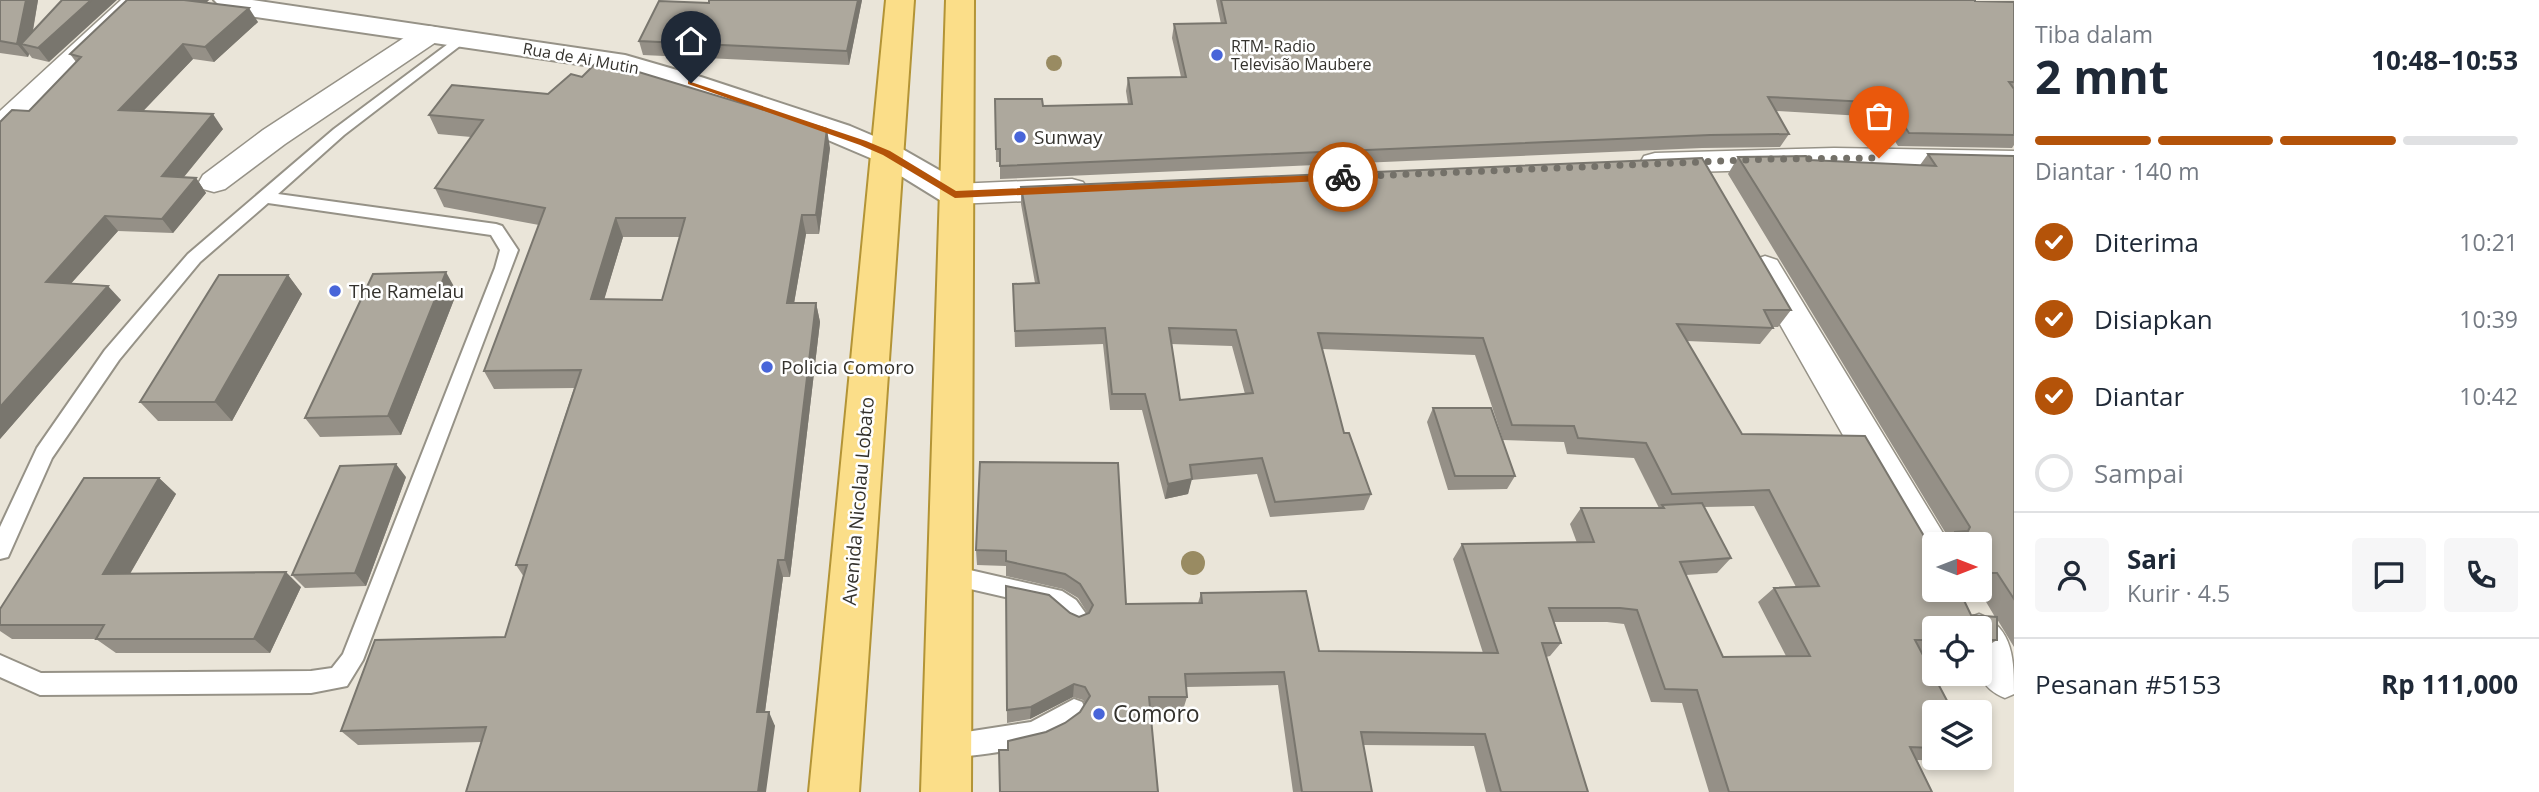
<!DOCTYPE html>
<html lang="id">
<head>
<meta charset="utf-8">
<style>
  body { margin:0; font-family:"Open Sans",sans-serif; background:#f6f6f7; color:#1f2937; height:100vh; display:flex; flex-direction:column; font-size:26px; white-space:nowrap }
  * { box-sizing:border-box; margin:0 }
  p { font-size:23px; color:#747a83 }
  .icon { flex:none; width:38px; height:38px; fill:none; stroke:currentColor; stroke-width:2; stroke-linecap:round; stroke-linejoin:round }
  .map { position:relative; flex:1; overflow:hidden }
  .side { display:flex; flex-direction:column; background:#fff; width:525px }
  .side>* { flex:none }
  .needle { width:46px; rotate:90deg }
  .buttons { position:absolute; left:1922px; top:532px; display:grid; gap:14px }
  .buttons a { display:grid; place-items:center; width:70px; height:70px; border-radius:7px; background:#fff; box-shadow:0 4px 10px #0003; font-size:35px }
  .pin { position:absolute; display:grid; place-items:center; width:60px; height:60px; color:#fff; margin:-72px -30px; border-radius:50% 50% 50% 0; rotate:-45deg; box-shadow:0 0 7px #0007 }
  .pin .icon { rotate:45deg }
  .courier { position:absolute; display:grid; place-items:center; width:70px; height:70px; margin:-35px; border:5px solid #b45309; border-radius:50%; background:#fff; color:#222; box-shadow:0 2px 9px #0007 }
  .summary em { font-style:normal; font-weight:700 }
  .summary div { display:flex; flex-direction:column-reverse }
  .summary { display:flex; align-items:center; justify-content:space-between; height:119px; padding:0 21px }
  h1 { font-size:46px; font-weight:700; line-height:52px }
  .bar { display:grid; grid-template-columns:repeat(4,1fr); gap:10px 7px; align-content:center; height:84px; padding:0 21px }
  .bar i { height:9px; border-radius:5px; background:#e0e1e3 }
  .bar .selected { background:#b45309 }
  .bar p { grid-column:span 4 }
  .line { display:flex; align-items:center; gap:18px; padding:0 21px; border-top:2px solid #e0e1e3 }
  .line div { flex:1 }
  .round { display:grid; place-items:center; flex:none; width:74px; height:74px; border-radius:7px; background:#f6f6f7 }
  ol { padding:0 21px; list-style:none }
  li { display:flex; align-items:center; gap:21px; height:77px }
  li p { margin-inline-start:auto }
  li .icon { padding:7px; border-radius:50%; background:#b45309; color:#fff; stroke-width:4 }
  li:last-child { color:#747a83 }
  li i { width:38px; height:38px; border:4px solid #e0e1e3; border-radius:50% }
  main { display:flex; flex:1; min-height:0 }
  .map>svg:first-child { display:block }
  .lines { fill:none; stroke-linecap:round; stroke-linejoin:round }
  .service-casing { stroke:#969287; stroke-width:4 }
  .minor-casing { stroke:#969287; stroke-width:3 }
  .tertiary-casing { stroke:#969287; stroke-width:4 }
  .primary-casing { stroke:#b39436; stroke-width:4 }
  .service { fill:#fff; fill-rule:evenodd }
  .minor { fill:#fff; fill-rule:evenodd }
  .tertiary { fill:#fff; fill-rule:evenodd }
  .primary { fill:#fbde89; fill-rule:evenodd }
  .tree { fill:#998b62 }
  .wall { fill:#959087; fill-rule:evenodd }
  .shaded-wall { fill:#79766e }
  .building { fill:#ada89d; stroke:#79766e; stroke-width:2; fill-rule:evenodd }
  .route { fill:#b45309 }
  .done { stroke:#747169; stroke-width:7; stroke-dasharray:0 12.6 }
  .poi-dot { fill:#4865d9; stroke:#fff; stroke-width:2.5 }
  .labels { text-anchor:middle; stroke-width:5; stroke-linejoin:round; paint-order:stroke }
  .far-poi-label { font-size:16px; fill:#34322d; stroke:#fff; text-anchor:start }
  .far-street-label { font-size:16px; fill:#34322d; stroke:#fff }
  .poi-label { font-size:19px; fill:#34322d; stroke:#fff; text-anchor:start }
  .street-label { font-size:19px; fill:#34322d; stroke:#fff }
  .near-poi-label { font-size:23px; fill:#34322d; stroke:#fff; text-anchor:start }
</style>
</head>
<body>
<main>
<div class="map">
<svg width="2014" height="792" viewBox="0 0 2014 792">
  <rect width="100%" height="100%" fill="#eae5d9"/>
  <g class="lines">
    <defs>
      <path id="service" d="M460 35 467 39 465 42 344 135 278 194 496 224 502 226 518 250 363 660 347 686 311 693 40 695 0 677V655L41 673 311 671 332 668 343 654 495 268 500 250 491 235 268 203 200 262 119 360 52 458 8 557 0 559V527L37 448 105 350 188 254 334 129Z
        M948 565 1062 591 1076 600 1089 618 1086 625 1078 628 1070 625 1049 607 940 582 937 575 940 568Z
        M1074 699 1082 702 1086 710C1069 750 984 753 947 759L938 755 935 747 938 739 947 735 1031 722Z"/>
      <path id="minor" d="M121 0H149L10 133 0 136V111Z
        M429 26 439 28 442 34 439 40 285 144 225 189 214 192 203 189 199 182 203 175 263 130 419 28Z
        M1834 148 2014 151V171L1834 168 1655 173 1644 170 1640 163 1644 156 1655 153Z
        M1072 179 1083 182 1088 189 1083 196 1072 199 955 204 944 201 939 194 944 187 955 184Z
        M1765 256 1777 260 1949 543 1934 544V574L1919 569 1748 268 1753 260Z
        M1979 614C2014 628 2014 661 2014 694L2005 698C1971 684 1979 660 1979 628H1960L1964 620Z"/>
      <path id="tertiary" d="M214 0H252L625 55 701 77 850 126 897 146 967 186 971 194 967 202 955 205 943 202 875 160 828 140 681 89 612 69 236 14 226 12Z"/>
      <path id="primary" d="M886 0H914L859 792H809Z
        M946 0H974L971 792H921Z"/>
    </defs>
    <use href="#service" class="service-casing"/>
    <use href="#minor" class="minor-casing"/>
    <use href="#tertiary" class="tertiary-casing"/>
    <use href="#primary" class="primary-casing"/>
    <use href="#service" class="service"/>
    <use href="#minor" class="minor"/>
    <use href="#tertiary" class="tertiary"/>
    <use href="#primary" class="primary"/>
  </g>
  <g class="tree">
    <circle cx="1054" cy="63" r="8"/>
    <circle cx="1193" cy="563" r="12"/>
  </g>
  <path class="wall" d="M0 0H38L33 31 49 62 32 58 29 54 28 57 0 53Z
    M127 0H209L206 3 258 22 214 62 193 59 142 111 223 129 184 177 196 178 206 193 173 233 118 231 71 283 121 300 0 439 29 111 76 62 70 54Z
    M862 0 849 65 643 55 639 41Z
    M1216 0H1975V1L2014 2V145L2012 148 1898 146 1879 117 1776 111 1789 134 1780 147 1702 148 1000 179V162H996L995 99 1043 106 1128 104 1126 91 1128 78 1181 77 1172 38 1174 24H1221Z
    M429 115 830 148 819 234H806L794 303H816L820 322 790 577H783L765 712 775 726 482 742 358 745 341 731 505 637 524 577 516 565 574 388 494 389 484 371 539 225 444 207 435 188 471 137 438 134ZM623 237H680L662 300 604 299Z
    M1928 154 2014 156V647L1997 619V640L1979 651V628H1934V653H1923L1934 712V758H1957L1951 761 1917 760 1932 792H1709L1682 703 1651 702 1624 624 1607 622H1554L1561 643 1550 656 1546 657 1588 792H1486L1474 746 1363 745 1372 792H1293L1278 685 1186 687 1187 697 1183 710H1150L1008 750 1065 723 1080 712 1085 704 1083 700 1073 697 1030 719 1007 723 1006 586 1079 617 1088 614 1078 598 1063 589 1006 576V566L977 565 976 550 980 462 1126 604 1198 603 1201 593 1319 651 1483 653 1453 559 1462 544 1577 543 1570 524 1581 508H1659L1634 458 1567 454 1564 442 1503 440 1475 355 1322 349 1344 433 1371 494 1364 510 1270 517 1257 474 1191 480 1188 494 1165 499 1142 410H1110L1103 344 1015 347 1013 284 1035 283 1021 204V187L1791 310 1778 327H1773V328L1760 344 1687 341 1742 434 1971 615 1995 617 1979 590V544H1939L1948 537 1728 174 1738 157 1920 165ZM1171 344 1232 346 1245 394 1180 400ZM1754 506 1796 587 1774 588 1758 602 1786 656 1723 657 1686 575 1717 573 1731 558 1704 507Z
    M288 275 302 294 232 421H158L140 402Z
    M457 292 401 435 320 437 305 418Z
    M1433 408 1515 476 1507 489 1448 490 1427 422Z
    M406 477 366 586 305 588 292 575Z
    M159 478 176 494 130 574 301 587 270 653H116L96 639H12L0 631V609Z"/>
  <path class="shaded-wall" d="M26 0H38L30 46 21 44 29 54 28 57 17 44Z
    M91 0H117L49 62 38 48Z
    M184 0H209L193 14Z
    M858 0H862L849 65 847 51Z
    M249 8 258 22 214 62 205 47Z
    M183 44 193 59 130 125 119 110Z
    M213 114 223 129 173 190 162 176Z
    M827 129 830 148 819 234 816 215Z
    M196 178 206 193 173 233 162 219Z
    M802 215 806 234 791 321 787 303Z
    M105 216 118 231 60 296 46 282Z
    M616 218 623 237 599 317 591 299Z
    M446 272 457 292 401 435 388 416Z
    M288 275 302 294 232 421 215 402Z
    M108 286 121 300 0 439V407Z
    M816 303 820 322 790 577 785 560Z
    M396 464 406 477 366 586 355 573Z
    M159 478 176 494 121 589 103 574Z
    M1192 479 1188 494 1165 499 1168 484Z
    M778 560 783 577 763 726 757 712Z
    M286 572 301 587 270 653 254 639Z
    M1074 684 1073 697 1030 719 1031 707Z
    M769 712 775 726 766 792H758Z"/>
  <path class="building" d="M0 0H26L17 44 0 41Z
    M62 0H91L38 48 21 44Z
    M127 0H184L249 8 205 47 183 44 119 110 213 114 162 176 196 178 162 219 105 216 46 282 108 286 0 407V122L12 110 29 111 81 57 70 54Z
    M709 0H858L847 51 639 41 659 1 709 3Z
    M1221 0H1975V1L2014 2V82H2009L2014 89V135L1909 133 1889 103 1768 97 1789 134 1710 135 1000 166V149H996L995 99H1042L1043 106 1132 104 1128 78 1186 77 1174 24 1226 23Z
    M599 60 827 129 816 215H802L787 303H816L785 560H778L757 712H769L758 792H466L486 727 341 731 375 640 505 637 527 565H516L581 370 484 371 545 208 435 188 483 120 429 115 452 85 548 94 571 74 582 77ZM616 218H685L662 300 591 299Z
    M1928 154 2014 156V599L1997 573H1979V544H1955V532L1968 531 1970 527 1738 157 1806 156 1809 160 1936 166Z
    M1702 158 1791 310H1764L1773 328 1677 324 1742 434 1865 436 1934 553V590H1959L1971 615 1997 617V640H1979V628H1934V640H1915L1953 712H1934V748L1910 747 1932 792H1729L1697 690 1665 689 1637 610 1620 608H1549L1561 643H1542L1588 792H1501L1485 734 1361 732 1372 792H1302L1284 672 1185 674 1187 697H1149L1158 792H1000L999 750H1008V741L1046 732 1065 723 1080 712 1090 696 1085 687 1074 684 1031 707 1007 710 1006 586 1049 595 1070 613 1079 617 1089 613 1093 605 1080 584 1065 574 1006 561V551L976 550 980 462 1118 463 1126 604 1202 603 1201 593 1306 591 1319 651 1498 653 1462 544 1594 542 1581 508H1664L1662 505 1702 503 1731 558 1680 562 1723 657 1810 656 1774 588 1819 586 1769 490 1672 494 1646 443 1578 438 1574 426 1512 425 1483 338 1318 333 1344 433H1349L1371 494 1275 502 1262 458 1190 465 1192 479 1168 484 1145 394H1112L1105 328 1015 331 1013 284 1039 283 1021 187ZM1169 328 1236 330 1253 393 1180 400Z
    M446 272 388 416 305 418 373 274Z
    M219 275H288L215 402H140Z
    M1433 408H1491L1515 476H1455Z
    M396 464 355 573 292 575 340 466Z
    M84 478H159L103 574 286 572 254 639H96L104 625H0V609Z"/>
  <path class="route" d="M688 81 866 141 890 151 956 191 1343 174 1348 177 1343 180 955 198 883 155 860 145 688 84Z"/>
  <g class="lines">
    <path class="done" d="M1343 177 1770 159 1879 158"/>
  </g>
  <g class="poi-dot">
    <circle cx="1217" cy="55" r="7"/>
    <circle cx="1020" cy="137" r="7"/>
    <circle cx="335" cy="291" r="7"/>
    <circle cx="767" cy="367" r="7"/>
    <circle cx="1099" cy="714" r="7"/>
  </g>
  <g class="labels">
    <g class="far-poi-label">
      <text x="1231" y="52">RTM- Radio<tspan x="1231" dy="18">Televisão Maubere</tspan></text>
    </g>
    <g class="far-street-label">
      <text transform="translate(581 58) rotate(10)" y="6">Rua de Ai Mutin</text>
    </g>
    <g class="poi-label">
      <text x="1034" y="144">Sunway</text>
      <text x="349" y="298">The Ramelau</text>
      <text x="781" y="374">Policia Comoro</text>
    </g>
    <g class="street-label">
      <text transform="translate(858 501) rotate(-85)" y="7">Avenida Nicolau Lobato</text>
    </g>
    <g class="near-poi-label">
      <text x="1113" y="722">Comoro</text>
    </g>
  </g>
</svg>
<div class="buttons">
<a><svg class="needle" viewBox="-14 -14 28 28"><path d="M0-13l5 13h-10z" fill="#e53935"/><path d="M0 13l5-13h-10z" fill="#747a83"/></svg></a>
<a><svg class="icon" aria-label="locate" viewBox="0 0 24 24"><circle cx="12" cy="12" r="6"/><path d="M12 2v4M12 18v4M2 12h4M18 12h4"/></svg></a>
<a><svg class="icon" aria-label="layers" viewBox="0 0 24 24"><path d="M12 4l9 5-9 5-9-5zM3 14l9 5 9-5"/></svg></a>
</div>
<div class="pin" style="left:1879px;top:158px;background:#ea580c"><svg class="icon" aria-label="bag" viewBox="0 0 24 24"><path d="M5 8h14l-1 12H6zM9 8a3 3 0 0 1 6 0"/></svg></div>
<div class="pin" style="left:691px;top:83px;background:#1f2937"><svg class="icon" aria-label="home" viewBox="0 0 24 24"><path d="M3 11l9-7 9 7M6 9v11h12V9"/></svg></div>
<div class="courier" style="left:1343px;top:177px"><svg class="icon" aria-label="bike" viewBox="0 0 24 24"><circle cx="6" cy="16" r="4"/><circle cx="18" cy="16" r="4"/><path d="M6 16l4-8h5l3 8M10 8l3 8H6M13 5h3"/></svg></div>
</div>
<section class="side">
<div class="summary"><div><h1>2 mnt</h1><p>Tiba dalam</p></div><em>10:48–10:53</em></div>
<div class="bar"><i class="selected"></i><i class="selected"></i><i class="selected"></i><i></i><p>Diantar · 140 m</p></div>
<ol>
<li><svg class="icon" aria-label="check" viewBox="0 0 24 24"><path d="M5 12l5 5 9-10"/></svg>Diterima<p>10:21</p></li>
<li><svg class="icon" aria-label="check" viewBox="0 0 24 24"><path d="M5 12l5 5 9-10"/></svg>Disiapkan<p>10:39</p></li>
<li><svg class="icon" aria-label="check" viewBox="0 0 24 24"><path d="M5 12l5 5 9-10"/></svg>Diantar<p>10:42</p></li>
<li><i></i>Sampai</li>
</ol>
<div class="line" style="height:126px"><a class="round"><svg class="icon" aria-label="person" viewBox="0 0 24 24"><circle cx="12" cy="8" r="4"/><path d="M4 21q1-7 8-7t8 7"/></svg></a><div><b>Sari</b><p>Kurir · 4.5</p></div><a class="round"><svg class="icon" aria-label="chat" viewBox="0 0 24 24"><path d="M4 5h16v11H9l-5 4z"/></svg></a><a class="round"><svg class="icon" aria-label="phone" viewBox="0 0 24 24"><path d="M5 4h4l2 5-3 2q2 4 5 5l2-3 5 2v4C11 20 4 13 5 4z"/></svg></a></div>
<div class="line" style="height:91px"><div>Pesanan #5153</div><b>Rp 111,000</b></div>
</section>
</main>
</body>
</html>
